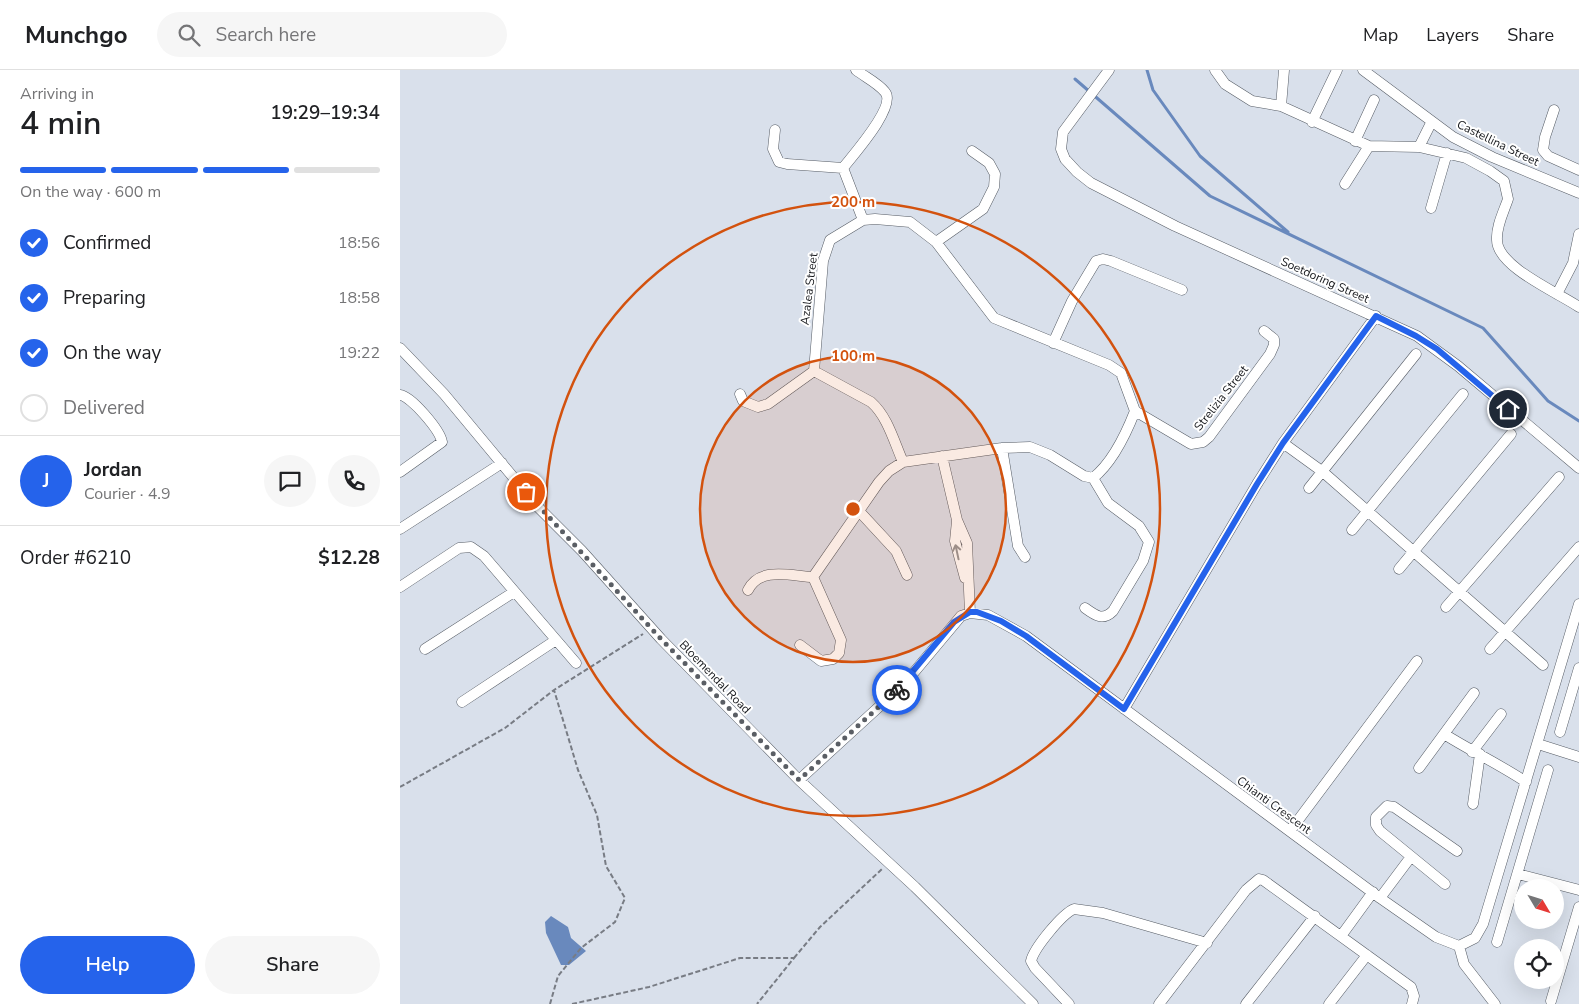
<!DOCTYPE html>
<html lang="en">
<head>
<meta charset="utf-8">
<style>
  body { margin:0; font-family:"Nunito Sans",sans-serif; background:#f6f6f6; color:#202124; height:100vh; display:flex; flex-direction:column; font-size:19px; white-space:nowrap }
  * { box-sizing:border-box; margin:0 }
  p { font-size:16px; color:#757577 }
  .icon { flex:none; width:28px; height:28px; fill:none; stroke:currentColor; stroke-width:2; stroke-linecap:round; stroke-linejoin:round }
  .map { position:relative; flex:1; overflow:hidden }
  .side { display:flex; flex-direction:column; background:#fff; width:400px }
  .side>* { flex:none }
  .needle { width:32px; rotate:128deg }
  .controls { position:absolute; left:1114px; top:809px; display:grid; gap:10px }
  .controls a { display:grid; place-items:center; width:50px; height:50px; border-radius:50%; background:#fff; box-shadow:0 5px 20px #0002; font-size:25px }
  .pin { position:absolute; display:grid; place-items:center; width:42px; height:42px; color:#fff; margin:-21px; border:2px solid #fff; border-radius:50%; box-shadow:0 1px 5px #0007 }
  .courier { position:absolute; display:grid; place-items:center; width:50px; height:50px; margin:-25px; border:4px solid #2563eb; border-radius:50%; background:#fff; color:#222; box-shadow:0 1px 6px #0007 }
  .headline em { font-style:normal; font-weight:600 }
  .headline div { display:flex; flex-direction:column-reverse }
  .headline { display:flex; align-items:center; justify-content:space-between; height:85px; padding:0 20px }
  h1 { font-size:32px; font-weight:600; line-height:38px }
  .bar { display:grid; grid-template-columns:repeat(4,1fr); gap:8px 5px; align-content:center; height:60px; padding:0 20px }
  .bar i { height:6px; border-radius:4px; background:#e0e0e0 }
  .bar .current { background:#2563eb }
  .bar p { grid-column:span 4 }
  .line { display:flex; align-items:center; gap:12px; padding:0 20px; border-top:1px solid #e0e0e0 }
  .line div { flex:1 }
  .round { display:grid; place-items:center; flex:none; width:52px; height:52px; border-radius:26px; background:#f6f6f6 }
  ol { padding:0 20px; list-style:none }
  li { display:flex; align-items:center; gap:15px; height:55px }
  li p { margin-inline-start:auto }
  li .icon { padding:5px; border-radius:50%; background:#2563eb; color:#fff; stroke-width:4 }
  li:last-child { color:#757577 }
  li i { width:28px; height:28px; border:2px solid #e0e0e0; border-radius:50% }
  .primary-button { display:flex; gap:10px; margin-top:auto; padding:10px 20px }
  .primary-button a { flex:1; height:58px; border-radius:30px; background:#2563eb; color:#fff; font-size:20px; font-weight:600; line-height:58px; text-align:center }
  .primary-button a+a { background:#f6f6f6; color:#202124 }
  header { display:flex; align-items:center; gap:30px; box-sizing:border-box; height:70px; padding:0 25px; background:#fff; border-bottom:1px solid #e0e0e0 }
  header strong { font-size:24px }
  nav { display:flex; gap:28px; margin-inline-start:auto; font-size:18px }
  .search { width:350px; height:45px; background:#f6f6f6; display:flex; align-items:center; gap:12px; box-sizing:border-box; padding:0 18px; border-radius:28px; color:#757577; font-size:19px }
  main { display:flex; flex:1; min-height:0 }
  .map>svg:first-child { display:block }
  .water { fill:#6989bd }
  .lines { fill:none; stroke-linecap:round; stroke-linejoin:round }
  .stream { stroke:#6989bd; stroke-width:3 }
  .minor-casing { stroke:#565c65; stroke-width:11 }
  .path { stroke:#787c84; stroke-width:2; stroke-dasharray:5 2.5; stroke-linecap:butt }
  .minor { stroke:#fff; stroke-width:10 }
  .oneway { stroke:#969799 }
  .done { stroke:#5a5e64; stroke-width:5; stroke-dasharray:0 9 }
  .route { stroke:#2563eb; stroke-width:6 }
  .ring { fill:none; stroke:#d3520e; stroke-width:2.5 }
  .labels { text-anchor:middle; stroke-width:4; stroke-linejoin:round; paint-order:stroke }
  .street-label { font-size:12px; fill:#16181c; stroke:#fff }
  .centre { fill:#d3520e; stroke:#fff; stroke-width:2.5 }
  .ring-label { font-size:15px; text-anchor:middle; font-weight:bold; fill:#d3520e; stroke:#fff; stroke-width:4; stroke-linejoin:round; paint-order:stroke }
</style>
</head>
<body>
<header>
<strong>Munchgo</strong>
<div class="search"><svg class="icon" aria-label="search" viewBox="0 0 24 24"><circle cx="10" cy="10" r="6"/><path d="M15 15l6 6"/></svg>Search here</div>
<nav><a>Map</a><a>Layers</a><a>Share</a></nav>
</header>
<main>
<section class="side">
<div class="headline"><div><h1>4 min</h1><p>Arriving in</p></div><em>19:29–19:34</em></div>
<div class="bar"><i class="current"></i><i class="current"></i><i class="current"></i><i></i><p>On the way · 600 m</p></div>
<ol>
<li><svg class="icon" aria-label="check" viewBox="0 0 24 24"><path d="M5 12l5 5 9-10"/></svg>Confirmed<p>18:56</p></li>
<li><svg class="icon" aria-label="check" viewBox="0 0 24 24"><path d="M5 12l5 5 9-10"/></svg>Preparing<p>18:58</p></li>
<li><svg class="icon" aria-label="check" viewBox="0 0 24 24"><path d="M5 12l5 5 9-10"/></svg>On the way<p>19:22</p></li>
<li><i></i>Delivered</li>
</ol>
<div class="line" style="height:90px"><b class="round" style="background:#2563eb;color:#fff">J</b><div><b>Jordan</b><p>Courier · 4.9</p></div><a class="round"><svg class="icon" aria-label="chat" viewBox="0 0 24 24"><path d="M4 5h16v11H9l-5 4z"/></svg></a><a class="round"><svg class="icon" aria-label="phone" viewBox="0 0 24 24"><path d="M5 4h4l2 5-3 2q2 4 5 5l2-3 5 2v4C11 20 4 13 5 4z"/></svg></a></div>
<div class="line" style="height:65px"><div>Order #6210</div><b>$12.28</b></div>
<div class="primary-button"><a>Help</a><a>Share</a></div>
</section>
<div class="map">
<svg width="1179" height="934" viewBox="0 0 1179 934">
  <rect width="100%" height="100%" fill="#d9e0eb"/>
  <path class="water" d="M151 846 168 857 171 868 186 881 169 895H161L146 863 145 852Z"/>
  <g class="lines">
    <path class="stream" d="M747 0 753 20 800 86 888 162
      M675 9 810 126 1083 258 1148 331 1179 351"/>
    <defs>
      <path id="minor" d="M456 0C465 7 478 13 485 22 497 36 453 85 443 98L463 150
        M709 0 663 62 661 79 665 89 677 102 691 113 775 156 1017 266 1058 296 1179 398
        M815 0 825 14 852 31 881 36 969 76 1019 77 1066 88 1090 101 1104 111 1108 129C1104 141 1096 156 1097 170 1097 197 1159 223 1179 237
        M963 0 1053 67 1092 87 1179 123
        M881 36 884 0
        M1154 40 1145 67 1143 80 1148 86 1179 100
        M912 52 937 0
        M375 60 373 79 379 92 387 94 443 98
        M955 71 974 30
        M1019 77 1031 53
        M945 114 969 76
        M1031 138 1047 83
        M536 172 583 139 594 117 595 104 589 93 572 81
        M1157 224 1173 193 1179 164
        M653 273 672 231 696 191 703 189 711 191 782 220
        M0 278 44 324 138 437 182 481 261 569 399 710 515 817 633 934
        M414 301 423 191 430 170 463 150 475 149 510 152 536 172 594 248 709 295 721 303 735 341C726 364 712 393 693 408
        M414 301 471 332C488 347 494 372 503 392
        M340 324 343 331 358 337 368 334 414 301
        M0 325C11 326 40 360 42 372L0 402
        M735 341 791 374 803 372 809 367 870 284 874 275V269L864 261
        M883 373 923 402 1143 595
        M602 378 618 476 625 487
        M542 386 557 450 567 473 570 543
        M909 418 1016 284
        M459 441 496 481 507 505
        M557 451 555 471 565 508
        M0 459 102 393
        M952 460 1063 324
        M999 499 1111 364
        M413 507 479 412 489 401 503 392 602 378 630 377 650 385 684 406 693 408
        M0 517 59 478 71 477 84 486 176 593
        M348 520C360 496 391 506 413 507
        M1046 537 1159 407
        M685 538C696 546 703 551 713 541L743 491 749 472 739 456 708 433 693 408
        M400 575 421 591 433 589 439 583 441 570 413 507
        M25 579 114 522
        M1090 579 1179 477
        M62 632 156 570
        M724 639 857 414 883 373 976 246
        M1160 662 1179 598
        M1044 664C1071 681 1099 694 1126 712
        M1138 674 1179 687
        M1072 682 1101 644
        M1019 698 1074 623
        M399 710 505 613 561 546 570 543 588 545 626 566 980 828 1036 867 1059 876 1075 868 1083 854 1179 534
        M1073 734 1080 684
        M890 761 1017 591
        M1118 804 1179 820
        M1045 814 980 761 976 755V747L987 736 994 737 1057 781
        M980 828 1010 788
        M941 866 973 822
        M1097 872 1148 700
        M1059 876 1064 894 1095 934
        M1151 931 1179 837
        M669 934 635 898 631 891C634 878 662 844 674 839L703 843 807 873
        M759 934 846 820 859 809 863 810 1011 917 1014 926 1012 934
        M846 934 915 846
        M929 934 967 885"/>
    </defs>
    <use href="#minor" class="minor-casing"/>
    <path class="path" d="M0 717 105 658 154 620 243 564
      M394 888 420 857 482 799
      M150 934 158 906 181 878 215 852 225 828 206 796 197 745 178 700 154 620
      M172 934 249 917 340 888H394L357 934"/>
    <use href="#minor" class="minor"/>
  </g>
  <defs><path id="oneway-shaft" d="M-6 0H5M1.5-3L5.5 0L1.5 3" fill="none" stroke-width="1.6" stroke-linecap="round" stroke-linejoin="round" transform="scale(1.25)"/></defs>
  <use class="oneway" href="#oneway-shaft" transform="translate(557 482) rotate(-102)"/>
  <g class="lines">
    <path class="done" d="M126 422 261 569 399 710 497 620"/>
    <path class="route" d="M497 620 554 552 570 542H577L601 551 626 566 724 639 857 414 883 373 976 246 1016 266 1037 279 1108 339"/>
  </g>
  <circle cx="453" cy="439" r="153" fill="#d3520e" fill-opacity=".12"/>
  <g class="ring">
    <circle cx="453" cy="439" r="153"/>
    <circle cx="453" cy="439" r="307"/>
  </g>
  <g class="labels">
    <g class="street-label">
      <text transform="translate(1098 73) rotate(26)" y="4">Castellina Street</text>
      <text transform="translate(925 210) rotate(24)" y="4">Soetdoring Street</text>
      <text transform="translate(409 219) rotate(-83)" y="4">Azalea Street</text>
      <text transform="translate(821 328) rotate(-52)" y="4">Strelizia Street</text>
      <text transform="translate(315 607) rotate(46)" y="4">Bloemendal Road</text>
      <text transform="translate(874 735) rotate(36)" y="4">Chianti Crescent</text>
    </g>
  </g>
  <circle cx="453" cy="439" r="8" class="centre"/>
  <g class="ring-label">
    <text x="453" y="137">200 m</text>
    <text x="453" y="291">100 m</text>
  </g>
</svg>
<div class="controls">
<a><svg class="needle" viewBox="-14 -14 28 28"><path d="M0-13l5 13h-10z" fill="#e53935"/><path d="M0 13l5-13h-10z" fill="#757577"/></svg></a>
<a><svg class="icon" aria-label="locate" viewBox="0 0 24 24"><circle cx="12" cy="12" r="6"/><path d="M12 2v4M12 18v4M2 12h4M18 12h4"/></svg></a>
</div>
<div class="pin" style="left:126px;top:422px;background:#ea580c"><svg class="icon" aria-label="bag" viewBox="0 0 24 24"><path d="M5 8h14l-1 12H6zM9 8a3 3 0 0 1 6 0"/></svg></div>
<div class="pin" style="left:1108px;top:339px;background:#1f2937"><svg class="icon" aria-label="home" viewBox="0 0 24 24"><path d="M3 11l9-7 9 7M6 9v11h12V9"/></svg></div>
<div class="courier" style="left:497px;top:620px"><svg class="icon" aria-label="bike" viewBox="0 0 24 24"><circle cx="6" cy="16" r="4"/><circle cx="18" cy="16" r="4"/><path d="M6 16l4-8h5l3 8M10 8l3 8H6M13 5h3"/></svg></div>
</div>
</main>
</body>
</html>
